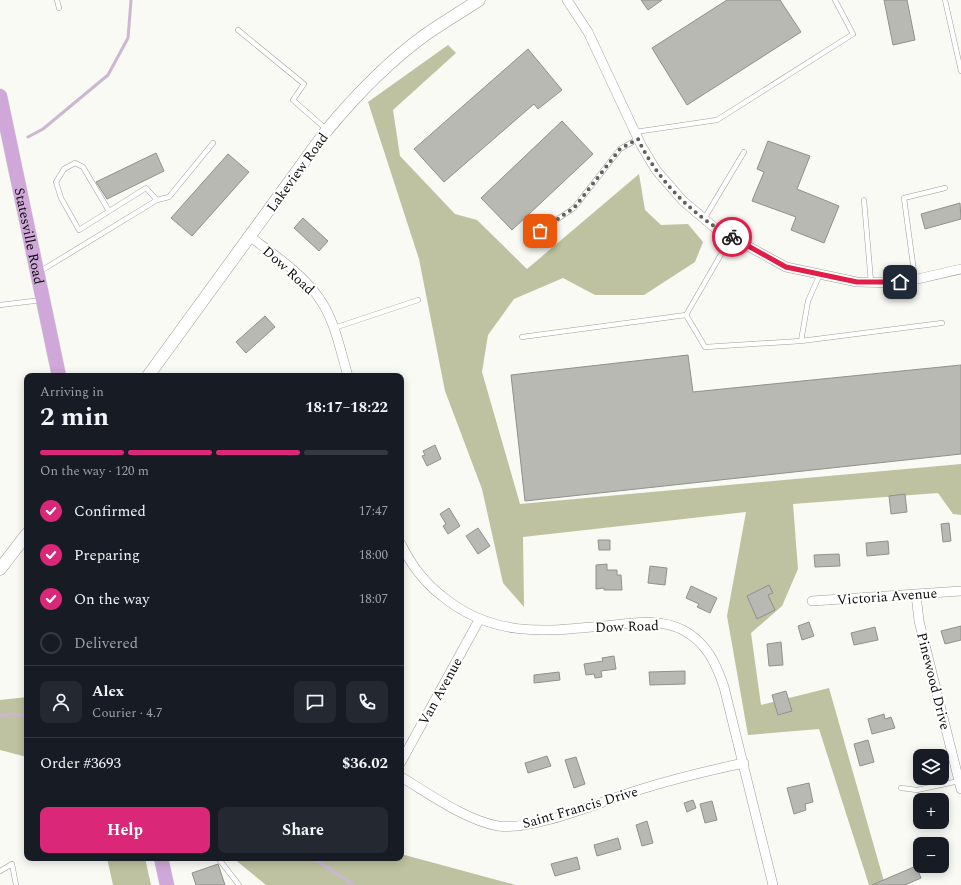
<!DOCTYPE html>
<html lang="en">
<head>
<meta charset="utf-8">
<style>
  body { margin:0; font-family:Spectral,serif; background:#242831; color:#f1f3f6; height:100vh; display:flex; flex-direction:column; font-size:15px; white-space:nowrap }
  * { box-sizing:border-box; margin:0 }
  p { font-size:13px; color:#9ea1a6 }
  .icon { flex:none; width:22px; height:22px; fill:none; stroke:currentColor; stroke-width:2; stroke-linecap:round; stroke-linejoin:round }
  .map { position:relative; flex:1; overflow:hidden }
  .side { position:absolute; left:24px; top:373px; width:380px; height:488px; display:flex; flex-direction:column; background:#171b24; border-radius:8px; box-shadow:0 2px 10px #0003 }
  .side>* { flex:none }
  .tools { position:absolute; left:913px; top:749px; display:grid; gap:8px }
  .tools a { display:grid; place-items:center; width:36px; height:36px; border-radius:8px; background:#171b24; box-shadow:0 2px 10px #0003; font-size:20px }
  .pin { position:absolute; display:grid; place-items:center; width:34px; height:34px; color:#fff; margin:-17px; border-radius:8px; box-shadow:0 2px 6px #0006 }
  .courier { position:absolute; display:grid; place-items:center; width:40px; height:40px; margin:-20px; border:3px solid #e11d48; border-radius:50%; background:#fff; color:#222; box-shadow:0 1px 5px #0007 }
  .headline em { font-style:normal; font-weight:700 }
  .headline div { display:flex; flex-direction:column-reverse }
  .headline { display:flex; align-items:center; justify-content:space-between; height:68px; padding:0 16px }
  h1 { font-size:26px; font-weight:700; line-height:30px }
  .bar { display:grid; grid-template-columns:repeat(4,1fr); gap:6px 4px; align-content:center; height:48px; padding:0 16px }
  .bar i { height:5px; border-radius:3px; background:#363941 }
  .bar .current { background:#db2777 }
  .bar p { grid-column:span 4 }
  .line { display:flex; align-items:center; gap:10px; padding:0 16px; border-top:1px solid #363941 }
  .line div { flex:1 }
  .round { display:grid; place-items:center; flex:none; width:42px; height:42px; border-radius:8px; background:#242831 }
  ol { padding:0 16px; list-style:none }
  li { display:flex; align-items:center; gap:12px; height:44px }
  li p { margin-inline-start:auto }
  li .icon { padding:4px; border-radius:50%; background:#db2777; color:#fff; stroke-width:4 }
  li:last-child { color:#9ea1a6 }
  li i { width:22px; height:22px; border:2px solid #363941; border-radius:50% }
  .action { display:flex; gap:8px; margin-top:auto; padding:8px 16px }
  .action a { flex:1; height:46px; border-radius:8px; background:#db2777; color:#fff; font-size:16px; font-weight:700; line-height:46px; text-align:center }
  .action a+a { background:#242831; color:#f1f3f6 }
  .map>svg:first-child { display:block }
  .forest { fill:#bec2a0 }
  .lines { fill:none; stroke-linecap:round; stroke-linejoin:round }
  .stream { stroke:#ccb6d2; stroke-width:3 }
  .building { fill:#b9b9b3; stroke:#90918b }
  .lane-casing { stroke:#9d9e98; stroke-width:5.5 }
  .street-casing { stroke:#9d9e98; stroke-width:10 }
  .secondary-casing { stroke:#9d9e98; stroke-width:13 }
  .primary-casing { stroke:#d8d8d8; stroke-width:15 }
  .lane { stroke:#fff; stroke-width:4.5 }
  .street { stroke:#fff; stroke-width:9 }
  .secondary { stroke:#fff; stroke-width:12 }
  .primary { stroke:#cfa7d9; stroke-width:14 }
  .done { stroke:#60615d; stroke-width:4; stroke-dasharray:0 7.2 }
  .route { stroke:#e11d48; stroke-width:5 }
  .labels { text-anchor:middle; stroke-width:4; stroke-linejoin:round; paint-order:stroke }
  .street-label { font-size:14px; fill:#0d0e0c; stroke:#fff }
</style>
</head>
<body>
<div class="map">
<svg width="961" height="885" viewBox="0 0 961 885">
  <rect width="100%" height="100%" fill="#f9faf4"/>
  <path class="forest" d="M448 45 456 53 393 110 400 156 455 214 477 220 527 269 639 174 645 210 661 225 688 224 703 242 695 262 644 295H595L563 278 514 299 488 335 482 372 520 504 961 464V515L953 514 938 493 793 504 798 569 782 606 751 633 761 705 829 688 885 885H869L819 729 748 735 727 616 746 512 523 537 524 607 503 583 482 489 445 391 419 259 368 102Z
    M27 697V757L0 750V700Z
    M401 854 516 885H266L233 858H401Z
    M107 858H145L151 885H113Z"/>
  <g class="lines">
    <path class="stream" d="M28 137 43 129 108 75 128 38 131 0
      M0 716 12 714 27 716
      M313 858 354 885"/>
  </g>
  <path class="building" d="M641 0H662L648 10Z
    M727 0H780L801 32 687 105 652 48Z
    M884 0H907L915 40 893 45Z
    M528 49 562 90 538 109 534 104 444 182 414 149Z
    M562 121 593 154 512 230 481 198Z
    M768 141 810 156 797 189 839 206 824 243 791 230 796 217 752 201 764 172 757 169Z
    M156 153 164 171 107 199 96 182Z
    M228 154 249 172 192 236 171 218Z
    M960 203 961 219 925 229 921 214Z
    M303 218 328 241 319 251 294 228Z
    M265 316 275 327 246 353 236 342Z
    M688 355 693 392 961 365V454L525 501 511 375Z
    M435 445 441 459 427 466 422 456 425 455 423 451Z
    M905 494 907 512 891 514 889 496Z
    M449 508 460 526 448 534 443 526 446 524 440 514Z
    M949 523 951 541 943 542 941 524Z
    M478 528 490 546 478 554 466 536Z
    M598 540H610V550H599Z
    M888 541 889 554 867 556 866 543Z
    M839 554 840 566 815 567 814 555Z
    M607 564V570H617V575H621L622 590H604V588L596 589V565Z
    M650 566 667 568 665 585 648 583Z
    M769 585 773 593 768 595 775 610 757 619 747 596Z
    M691 586 717 598 710 613 697 607 699 604 686 598Z
    M809 622 814 636 802 640 798 626Z
    M961 626V640L945 644 941 631Z
    M875 627 878 640 854 645 851 633Z
    M781 642 783 665 769 666 767 644Z
    M614 656 616 669 601 671 602 677 595 678 594 674 586 675 584 664 603 661 602 658Z
    M685 671V684L650 685 649 672Z
    M559 672 560 680 534 683V675Z
    M786 691 792 711 778 715 772 695Z
    M884 714 885 719 891 717 895 728 872 734 868 719Z
    M868 740 874 762 860 766 854 744Z
    M547 756 551 766 528 773 525 763Z
    M576 757 585 784 574 788 565 760Z
    M809 783 813 802 805 804 806 810 794 814 787 788Z
    M693 800 696 808 687 812 684 803Z
    M712 801 717 820 705 823 700 804Z
    M647 821 653 843 642 846 636 825Z
    M618 838 621 849 597 856 594 845Z
    M577 857 580 869 555 876 551 864Z
    M218 864 225 885H196L192 873Z
    M916 866 921 878 905 885H872Z"/>
  <g class="lines">
    <defs>
      <path id="lane" d="M57 0 59 8
        M945 0 961 71
        M238 30 304 84 293 100 327 130
        M635 132 717 120 853 34 835 0
        M864 200 871 282
        M109 211 83 167 75 163 64 169 56 182 61 198 79 230 146 188 157 200
        M704 219 744 152
        M540 231 574 208 620 149 638 139
        M39 272 157 200 169 197 213 143
        M915 279 904 198 945 188
        M0 305 42 300
        M686 315 731 237
        M334 328 418 300
        M522 337 686 315 705 347 801 341 942 323
        M801 341 808 301 820 274
        M901 788 917 790 959 781
        M218 858 239 885
        M0 871 12 864 16 885"/>
      <path id="street" d="M567 0 588 32 641 145 656 170 683 201 715 228 786 267 857 282 900 283 961 269
        M249 236C273 254 302 273 319 298 335 320 340 350 348 376
        M401 544C411 565 424 582 442 596 492 637 542 632 603 626 629 624 658 617 683 630 706 642 716 663 724 687L773 885
        M916 595 919 621 961 789
        M812 601 961 591
        M401 762 479 620
        M401 777C430 794 465 820 498 826 532 831 598 803 632 792 669 780 706 771 744 763"/>
      <path id="secondary" d="M148 376 327 130C356 95 388 62 425 35 442 23 461 12 479 0
        M0 569 27 534"/>
      <g id="primary">
        <path id="s1" d="M0 96 59 376"/>
        <path d="M161 858 167 885"/>
      </g>
    </defs>
    <use href="#lane" class="lane-casing"/>
    <use href="#street" class="street-casing"/>
    <use href="#secondary" class="secondary-casing"/>
    <use href="#primary" class="primary-casing"/>
    <use href="#lane" class="lane"/>
    <use href="#street" class="street"/>
    <use href="#secondary" class="secondary"/>
    <use href="#primary" class="primary"/>
  </g>
  <g class="lines">
    <path class="done" d="M540 231 574 208 620 149 638 139C657 180 693 216 732 237"/>
    <path class="route" d="M732 237 786 267 857 282H900"/>
  </g>
  <g class="labels">
    <g class="street-label">
      <text transform="translate(297 172) rotate(-54)" y="5">Lakeview Road</text>
      <text dy="5" stroke="none"><textPath href="#s1" startOffset="143">Statesville Road</textPath></text>
      <text transform="translate(289 270) rotate(42)" y="5">Dow Road</text>
      <text transform="translate(887 596) rotate(-4)" y="5">Victoria Avenue</text>
      <text transform="translate(627 626) rotate(-2)" y="5">Dow Road</text>
      <text transform="translate(934 681) rotate(76)" y="5">Pinewood Drive</text>
      <text transform="translate(440 691) rotate(-61)" y="5">Van Avenue</text>
      <text transform="translate(580 807) rotate(-16)" y="5">Saint Francis Drive</text>
    </g>
  </g>
</svg>
<div class="tools">
<a><svg class="icon" aria-label="layers" viewBox="0 0 24 24"><path d="M12 4l9 5-9 5-9-5zM3 14l9 5 9-5"/></svg></a>
<a>+</a>
<a>−</a>
</div>
<div class="pin" style="left:540px;top:231px;background:#ea580c"><svg class="icon" aria-label="bag" viewBox="0 0 24 24"><path d="M5 8h14l-1 12H6zM9 8a3 3 0 0 1 6 0"/></svg></div>
<div class="pin" style="left:900px;top:282px;background:#1f2937"><svg class="icon" aria-label="home" viewBox="0 0 24 24"><path d="M3 11l9-7 9 7M6 9v11h12V9"/></svg></div>
<div class="courier" style="left:732px;top:237px"><svg class="icon" aria-label="bike" viewBox="0 0 24 24"><circle cx="6" cy="16" r="4"/><circle cx="18" cy="16" r="4"/><path d="M6 16l4-8h5l3 8M10 8l3 8H6M13 5h3"/></svg></div>
<section class="side">
<div class="headline"><div><h1>2 min</h1><p>Arriving in</p></div><em>18:17–18:22</em></div>
<div class="bar"><i class="current"></i><i class="current"></i><i class="current"></i><i></i><p>On the way · 120 m</p></div>
<ol>
<li><svg class="icon" aria-label="check" viewBox="0 0 24 24"><path d="M5 12l5 5 9-10"/></svg>Confirmed<p>17:47</p></li>
<li><svg class="icon" aria-label="check" viewBox="0 0 24 24"><path d="M5 12l5 5 9-10"/></svg>Preparing<p>18:00</p></li>
<li><svg class="icon" aria-label="check" viewBox="0 0 24 24"><path d="M5 12l5 5 9-10"/></svg>On the way<p>18:07</p></li>
<li><i></i>Delivered</li>
</ol>
<div class="line" style="height:72px"><a class="round"><svg class="icon" aria-label="person" viewBox="0 0 24 24"><circle cx="12" cy="8" r="4"/><path d="M4 21q1-7 8-7t8 7"/></svg></a><div><b>Alex</b><p>Courier · 4.7</p></div><a class="round"><svg class="icon" aria-label="chat" viewBox="0 0 24 24"><path d="M4 5h16v11H9l-5 4z"/></svg></a><a class="round"><svg class="icon" aria-label="phone" viewBox="0 0 24 24"><path d="M5 4h4l2 5-3 2q2 4 5 5l2-3 5 2v4C11 20 4 13 5 4z"/></svg></a></div>
<div class="line" style="height:52px"><div>Order #3693</div><b>$36.02</b></div>
<div class="action"><a>Help</a><a>Share</a></div>
</section>
</div>
</body>
</html>
